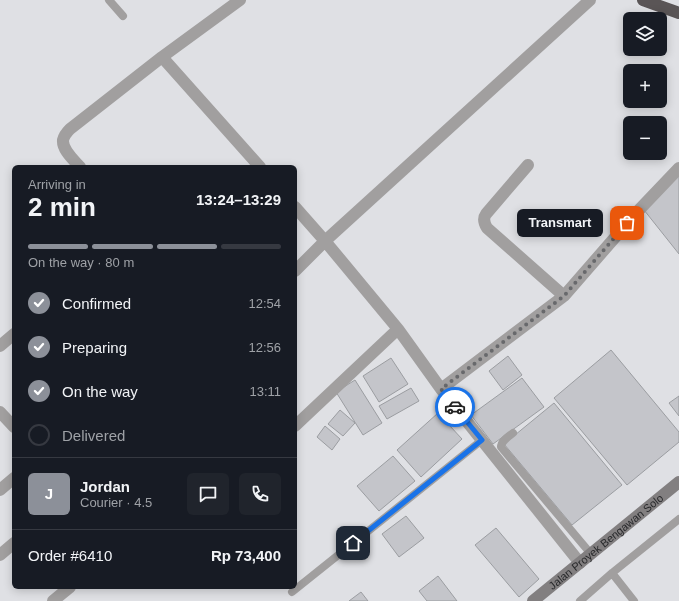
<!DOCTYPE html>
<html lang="en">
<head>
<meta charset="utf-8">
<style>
  body { margin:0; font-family:Arial,sans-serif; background:#20242c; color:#f1f3f6; height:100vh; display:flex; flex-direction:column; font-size:15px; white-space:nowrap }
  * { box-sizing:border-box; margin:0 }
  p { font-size:13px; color:#9ea1a6 }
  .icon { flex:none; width:22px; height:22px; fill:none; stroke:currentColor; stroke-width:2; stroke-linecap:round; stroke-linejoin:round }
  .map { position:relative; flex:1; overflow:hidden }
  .sheet { position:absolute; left:12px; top:165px; width:285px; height:424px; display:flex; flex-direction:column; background:#171b24; border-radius:6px; box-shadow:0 2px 10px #0003 }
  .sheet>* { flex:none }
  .controls { position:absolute; left:623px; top:12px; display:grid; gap:8px }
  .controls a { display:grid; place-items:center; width:44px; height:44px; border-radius:6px; background:#171b24; box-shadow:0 2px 10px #0003; font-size:20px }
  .pin { position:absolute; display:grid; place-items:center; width:34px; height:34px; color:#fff; margin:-17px; border-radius:8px; box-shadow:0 2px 6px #0006 }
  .courier { position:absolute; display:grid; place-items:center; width:40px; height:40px; margin:-20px; border:3px solid #1a73e8; border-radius:50%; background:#fff; color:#222; box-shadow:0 1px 5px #0007 }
  .bubble { position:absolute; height:28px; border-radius:6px; background:#171b24; box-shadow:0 2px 10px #0003; font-size:13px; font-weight:600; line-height:28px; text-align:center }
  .headline em { font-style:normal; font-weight:600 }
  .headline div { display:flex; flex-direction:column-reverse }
  .headline { display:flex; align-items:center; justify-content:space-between; height:68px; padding:0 16px }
  h1 { font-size:26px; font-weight:600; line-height:30px }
  .bar { display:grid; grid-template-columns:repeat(4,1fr); gap:6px 4px; align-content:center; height:48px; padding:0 16px }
  .bar i { height:5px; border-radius:3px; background:#363941 }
  .bar .current { background:#8c9099 }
  .bar p { grid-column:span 4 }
  .line { display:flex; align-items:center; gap:10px; padding:0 16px; border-top:1px solid #363941 }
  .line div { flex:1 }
  .round { display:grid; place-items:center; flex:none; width:42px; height:42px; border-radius:6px; background:#20242c }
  ol { padding:0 16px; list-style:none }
  li { display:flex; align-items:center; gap:12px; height:44px }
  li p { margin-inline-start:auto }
  li .icon { padding:4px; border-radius:50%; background:#8c9099; color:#fff; stroke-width:4 }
  li:last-child { color:#9ea1a6 }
  li i { width:22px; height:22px; border:2px solid #363941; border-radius:50% }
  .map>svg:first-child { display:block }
  .building { fill:#c4c5ca; stroke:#9b9da1 }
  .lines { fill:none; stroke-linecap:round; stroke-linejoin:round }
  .lane { stroke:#a19f9f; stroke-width:8 }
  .street { stroke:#a19f9f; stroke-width:12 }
  .secondary { stroke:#827f80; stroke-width:12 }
  .highway { stroke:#5a5556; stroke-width:12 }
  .done { stroke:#68696c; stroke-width:4; stroke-dasharray:0 7.2 }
  .route { stroke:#1a73e8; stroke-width:5 }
  .labels { text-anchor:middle; stroke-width:3; stroke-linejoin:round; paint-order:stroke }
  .street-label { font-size:11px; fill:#28292b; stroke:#ecedf1 }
</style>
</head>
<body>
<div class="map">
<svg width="679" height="601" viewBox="0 0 679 601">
  <rect width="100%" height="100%" fill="#dfe0e4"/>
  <path class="building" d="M679 172V254L644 210Z
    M611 350 679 432V442L627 485 554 398Z
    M508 356 522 375 503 390 489 371Z
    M391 358 408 384 379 402 363 376Z
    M522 378 544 407 493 444 471 415Z
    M355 380 382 423 363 435 336 392Z
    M411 388 419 401 387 419 379 406Z
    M679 396V416L669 403Z
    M554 403 622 485 572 525 504 444Z
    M340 410 355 423 343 436 328 424Z
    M438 413 462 439 421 477 397 450Z
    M325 426 340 439 332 450 317 437Z
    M393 456 415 481 379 511 357 486Z
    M406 516 424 538 399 557 382 534Z
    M496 528 539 579 519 597 475 545Z
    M438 576 457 601H427L419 591Z
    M361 592 368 601H349Z"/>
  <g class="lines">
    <path class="lane" d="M109 0 123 16
      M513 433C508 437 501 441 501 447L591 554
      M612 573 634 601
      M292 592 482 440
      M580 601 612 573 679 519"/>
    <path class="street" d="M162 57 260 167
      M80 167C74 160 62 150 63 140 64 136 67 132 70 129L162 57 240 0
      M295 207 325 241 590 0
      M295 271 325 241 398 329
      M564 296 638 211 679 168
      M0 346 14 334
      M441 389 564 296 487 228C484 223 483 218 486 214L528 165
      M0 412 14 427
      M295 426 398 329 441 389 580 563
      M0 490 14 478
      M0 555 14 543
      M53 601 70 587"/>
    <path class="secondary" id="s1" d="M533 601 679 482"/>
    <path class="highway" d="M643 0 679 13"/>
  </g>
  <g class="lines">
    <path class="done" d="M455 407 441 389 564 296 627 223"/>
    <path class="route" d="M353 543 482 440 455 407"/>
  </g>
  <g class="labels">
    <g class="street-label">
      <text dy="4" stroke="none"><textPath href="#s1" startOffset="94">Jalan Proyek Bengawan Solo</textPath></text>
    </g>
  </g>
</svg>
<div class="controls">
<a><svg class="icon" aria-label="layers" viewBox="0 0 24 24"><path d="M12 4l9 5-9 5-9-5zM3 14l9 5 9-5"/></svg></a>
<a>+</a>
<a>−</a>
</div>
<div class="pin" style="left:627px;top:223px;background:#ea580c"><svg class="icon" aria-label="bag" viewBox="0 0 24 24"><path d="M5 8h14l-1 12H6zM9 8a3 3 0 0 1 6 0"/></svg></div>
<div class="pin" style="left:353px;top:543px;background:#1f2937"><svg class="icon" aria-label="home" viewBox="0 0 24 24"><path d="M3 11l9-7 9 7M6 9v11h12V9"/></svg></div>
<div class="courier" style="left:455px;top:407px"><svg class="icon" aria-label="car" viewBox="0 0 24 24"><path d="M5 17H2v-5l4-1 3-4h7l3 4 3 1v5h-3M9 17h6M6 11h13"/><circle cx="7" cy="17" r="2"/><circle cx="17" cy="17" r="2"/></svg></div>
<div class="bubble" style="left:517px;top:209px;width:86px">Transmart</div>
<section class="sheet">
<div class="headline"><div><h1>2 min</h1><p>Arriving in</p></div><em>13:24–13:29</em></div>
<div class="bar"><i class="current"></i><i class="current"></i><i class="current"></i><i></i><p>On the way · 80 m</p></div>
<ol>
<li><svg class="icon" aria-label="check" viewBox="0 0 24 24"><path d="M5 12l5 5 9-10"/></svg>Confirmed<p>12:54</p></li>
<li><svg class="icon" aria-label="check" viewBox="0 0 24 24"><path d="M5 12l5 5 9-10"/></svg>Preparing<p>12:56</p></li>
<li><svg class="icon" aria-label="check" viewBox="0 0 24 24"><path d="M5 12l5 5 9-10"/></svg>On the way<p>13:11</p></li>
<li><i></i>Delivered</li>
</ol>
<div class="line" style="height:72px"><b class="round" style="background:#8c9099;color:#fff">J</b><div><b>Jordan</b><p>Courier · 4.5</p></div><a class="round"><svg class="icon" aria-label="chat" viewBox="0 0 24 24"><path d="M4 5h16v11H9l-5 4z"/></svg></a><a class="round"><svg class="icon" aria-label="phone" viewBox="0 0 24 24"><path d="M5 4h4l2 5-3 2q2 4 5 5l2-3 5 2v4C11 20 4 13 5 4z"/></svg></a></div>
<div class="line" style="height:52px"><div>Order #6410</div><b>Rp 73,400</b></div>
</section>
</div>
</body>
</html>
